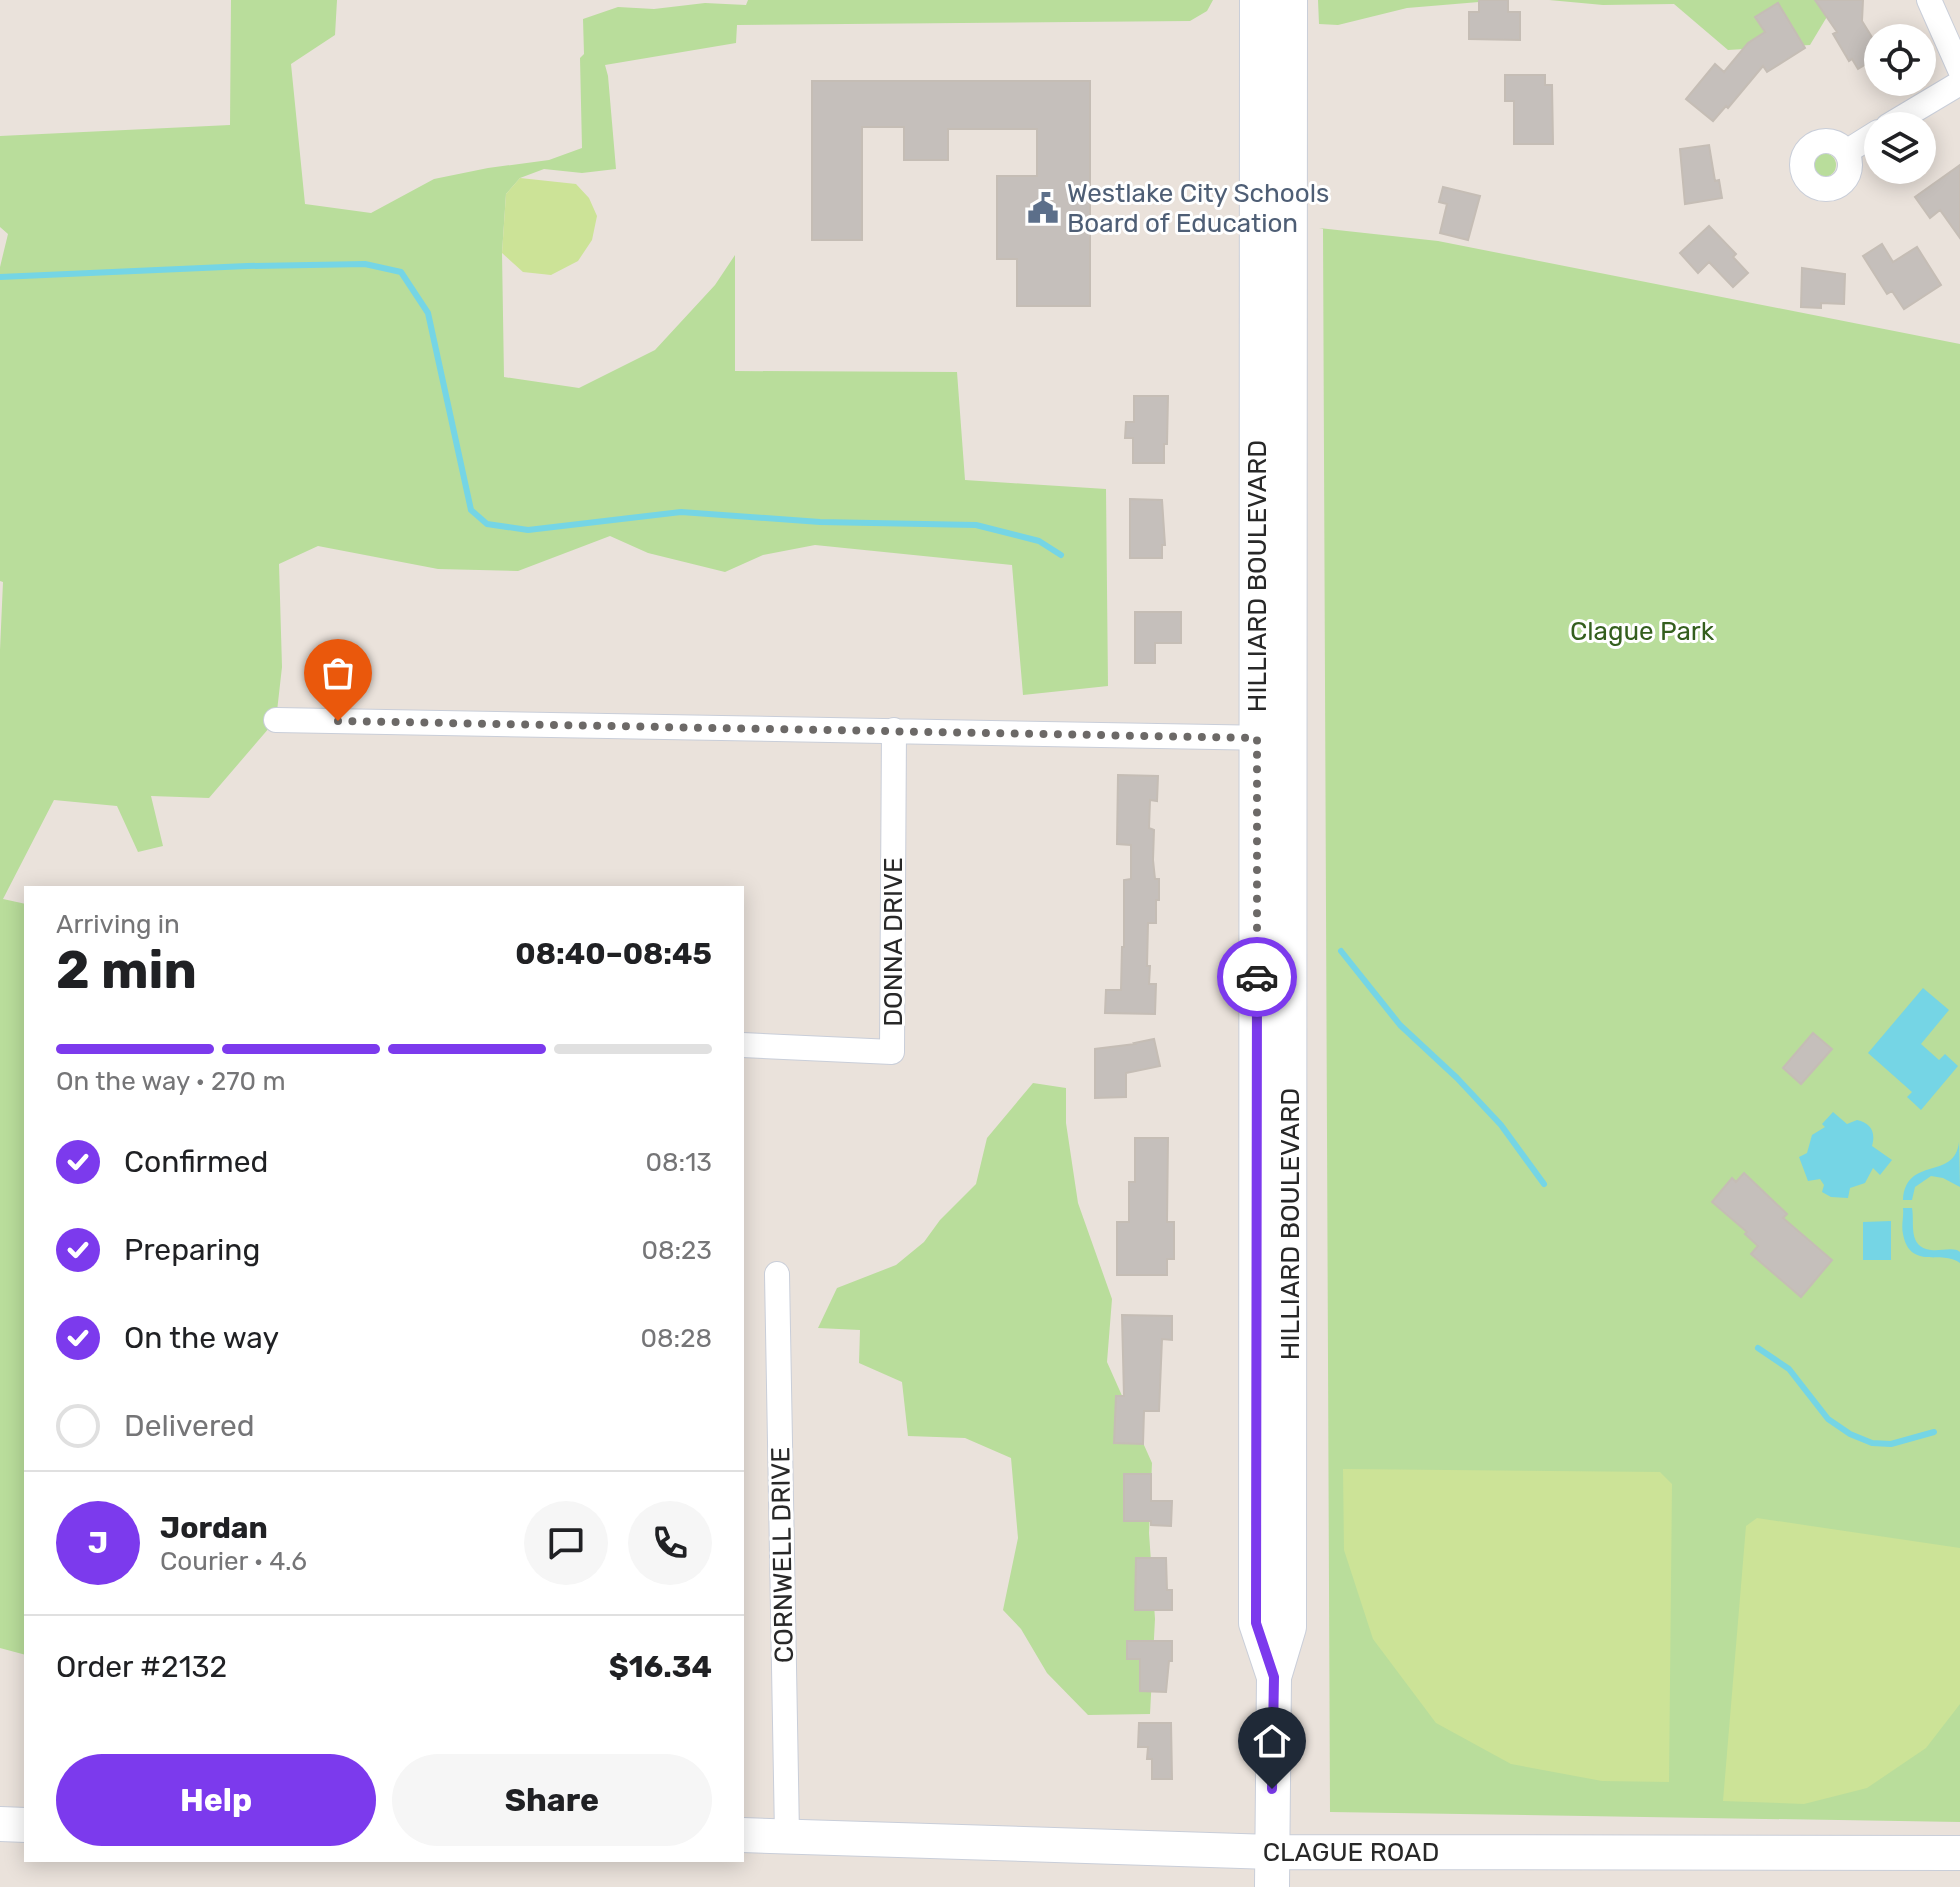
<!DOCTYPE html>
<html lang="en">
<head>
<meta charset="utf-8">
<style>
  body { margin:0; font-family:Rubik,sans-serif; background:#f6f6f6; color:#202124; height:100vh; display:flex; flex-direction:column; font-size:30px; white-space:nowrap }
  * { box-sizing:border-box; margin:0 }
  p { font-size:26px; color:#757577 }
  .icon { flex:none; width:44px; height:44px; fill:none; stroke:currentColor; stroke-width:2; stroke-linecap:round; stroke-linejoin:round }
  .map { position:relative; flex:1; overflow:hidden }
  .details { position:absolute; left:24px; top:886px; width:720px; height:976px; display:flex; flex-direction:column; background:#fff; border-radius:0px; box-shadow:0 4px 20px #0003 }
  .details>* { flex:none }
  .fabs { position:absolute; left:1864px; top:24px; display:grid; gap:16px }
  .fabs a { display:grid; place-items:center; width:72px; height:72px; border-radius:50%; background:#fff; box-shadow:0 4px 20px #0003; font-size:40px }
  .pin { position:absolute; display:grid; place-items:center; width:68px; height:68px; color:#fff; margin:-82px -34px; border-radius:50% 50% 50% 0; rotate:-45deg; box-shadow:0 0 8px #0007 }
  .pin .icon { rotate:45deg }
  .courier { position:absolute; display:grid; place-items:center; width:80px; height:80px; margin:-40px; border:6px solid #7c3aed; border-radius:50%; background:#fff; color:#222; box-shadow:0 2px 10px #0007 }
  .headline em { font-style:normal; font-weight:700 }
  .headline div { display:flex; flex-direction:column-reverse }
  .headline { display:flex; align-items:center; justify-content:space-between; height:136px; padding:0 32px }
  h1 { font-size:52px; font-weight:700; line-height:60px }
  .bar { display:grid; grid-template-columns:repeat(4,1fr); gap:12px 8px; align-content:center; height:96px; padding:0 32px }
  .bar i { height:10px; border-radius:6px; background:#e0e0e0 }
  .bar .active { background:#7c3aed }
  .bar p { grid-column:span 4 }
  .line { display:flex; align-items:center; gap:20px; padding:0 32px; border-top:2px solid #e0e0e0 }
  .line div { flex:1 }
  .round { display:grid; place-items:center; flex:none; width:84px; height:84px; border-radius:42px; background:#f6f6f6 }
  ol { padding:0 32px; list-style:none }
  li { display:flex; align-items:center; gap:24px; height:88px }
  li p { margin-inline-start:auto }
  li .icon { padding:8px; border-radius:50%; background:#7c3aed; color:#fff; stroke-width:4 }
  li:last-child { color:#757577 }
  li i { width:44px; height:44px; border:4px solid #e0e0e0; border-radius:50% }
  .cta { display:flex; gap:16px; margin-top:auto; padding:16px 32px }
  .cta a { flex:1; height:92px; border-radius:48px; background:#7c3aed; color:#fff; font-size:32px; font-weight:700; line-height:92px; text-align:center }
  .cta a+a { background:#f6f6f6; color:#202124 }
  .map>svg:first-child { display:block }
  .green { fill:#b9dd9b }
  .pitch { fill:#cce397 }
  .water { fill:#75d5e5 }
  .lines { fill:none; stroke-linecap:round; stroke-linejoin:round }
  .stream { stroke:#75d5e5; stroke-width:6 }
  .building { fill:#c5bfbb; stroke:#c5bdb5; stroke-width:2 }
  .minor-casing { stroke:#c9ced9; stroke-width:26 }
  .secondary-casing { stroke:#c9ced9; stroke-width:36 }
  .minor { stroke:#fff; stroke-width:24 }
  .secondary { stroke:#fff; stroke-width:34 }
  .done { stroke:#6c6967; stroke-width:8; stroke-dasharray:0 14.4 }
  .route { stroke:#7c3aed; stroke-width:10 }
  .labels { text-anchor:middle; stroke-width:6; stroke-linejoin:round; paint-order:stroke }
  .service-label { font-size:26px; fill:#4e5e75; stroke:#fff; text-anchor:start }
  .street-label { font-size:26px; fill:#282828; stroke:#fff }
  .park-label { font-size:26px; fill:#345f1e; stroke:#fff }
</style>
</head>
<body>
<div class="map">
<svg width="1960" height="1887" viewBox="0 0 1960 1887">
  <rect width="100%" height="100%" fill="#eae2db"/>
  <path class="green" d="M231 0H337L335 35 291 64 305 204 371 213 434 179 488 168 549 160 582 148 580 58 584 54 583 19 618 7 654 9 705 3 746 5 748 0H1213L1207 11 1190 21 737 25 736 43 605 65 608 76 616 169 582 173 544 169 520 178 506 194 502 253 504 377 579 388 655 350 715 285 735 255V371L957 372 965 480 1106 489 1108 686 1023 695 1012 565 815 545 763 555 725 572 648 553 610 536 518 571 438 569 318 546 279 564 282 667 276 720 209 798 151 796 163 846 138 852 117 806 54 800 3 899 26 904V1655L0 1648V650L3 582 0 581V267L8 234 0 227V136L230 125Z
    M1318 0H1503L1407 8 1338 25 1319 24Z
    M1549 0H1837L1810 45 1728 50 1674 4 1603 5Z
    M1812 165a12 12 0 1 1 24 0a12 12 0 1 1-24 0Z
    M1319 228 1438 241 1960 344V1822L1330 1812 1323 229Z
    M1033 1083 1066 1088V1123L1078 1203 1112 1299 1107 1362 1152 1463 1149 1533 1155 1619 1150 1714 1088 1715 1047 1673 1021 1629 1003 1610 1018 1538 1011 1458 965 1438 908 1436 902 1382 859 1363 860 1330 818 1328 837 1288 896 1265 924 1242 940 1220 976 1184 987 1138Z"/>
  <path class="pitch" d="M520 178 576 184 589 198 597 216 592 240 578 261 551 275 523 272 502 253 506 194Z
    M1343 1469 1660 1472 1672 1484 1669 1782 1602 1781 1511 1764 1436 1723 1373 1639 1344 1550Z
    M1757 1518 1960 1548V1704L1926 1748 1867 1788 1804 1804 1723 1801 1746 1526Z"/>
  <path class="water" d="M1923 988 1949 1010 1921 1044 1939 1060 1945 1054 1958 1066 1921 1110 1907 1097 1912 1092 1868 1053Z
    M1833 1112 1847 1124 1857 1120C1871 1123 1876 1132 1872 1146L1892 1160 1880 1175 1873 1168 1865 1183 1850 1188 1848 1198 1831 1197 1822 1192 1824 1185 1820 1179 1808 1181 1799 1157 1807 1153 1812 1135 1825 1127 1822 1124Z
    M1959 1142 1960 1187 1943 1178 1931 1176 1915 1187 1912 1200H1903C1906 1155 1955 1181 1959 1142Z
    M1903 1208H1912C1915 1223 1907 1247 1931 1250 1940 1251 1948 1248 1957 1250L1960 1252V1263C1942 1249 1910 1271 1903 1234 1901 1225 1904 1217 1903 1208Z
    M1891 1221V1260H1863V1222Z"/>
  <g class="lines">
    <path class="stream" d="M0 277 247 266 365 264 401 272 428 313 471 510 487 524 528 530 681 512 820 522 976 525 1039 541 1061 555
      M1341 951 1400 1025 1457 1078 1501 1125 1544 1184
      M1758 1348 1789 1369 1828 1419 1850 1434 1872 1443 1891 1444 1934 1432"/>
  </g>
  <path class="building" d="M1479 0H1508V12H1520V40L1469 39V12H1479Z
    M1815 0H1863L1862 21 1878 47V57L1858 69 1852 59 1849 61 1833 34 1837 32Z
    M1778 3 1805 48 1767 72 1763 66 1728 108 1726 106 1713 121 1686 99 1715 64 1724 72 1748 43 1765 32 1755 17Z
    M1505 75H1545V85H1552L1553 144H1514V101H1505Z
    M812 81H1090V306H1017V259H997V176H1037V129H948V160H904V127H862V240H812Z
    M1709 145 1715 181 1719 180 1722 198 1685 204 1680 149Z
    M1960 165V238L1940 210 1930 218 1915 197Z
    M1443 187 1480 196 1468 240 1440 233 1447 204 1439 202Z
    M1709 226 1736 254 1733 257 1748 273 1733 287 1709 262 1698 273 1680 253Z
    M1882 244 1893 262 1917 247 1941 285 1904 309 1892 291 1887 294 1863 256Z
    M1802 268 1845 274 1844 304 1821 303V308L1801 307Z
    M1134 396H1168L1167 444H1164V463H1133V438H1125L1126 422H1134Z
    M1130 499 1162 500 1165 545H1162V558H1130Z
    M1135 612H1181V643H1155V663H1135Z
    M1118 775 1158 776 1157 801 1150 800 1149 828 1154 830 1153 860 1155 879H1159V900H1156V923H1148L1147 966H1150L1149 984H1156L1155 1014 1105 1013 1106 990H1121L1122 947H1124V880L1131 879V845L1117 844Z
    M1813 1033 1832 1049 1801 1084 1783 1068Z
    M1154 1039 1160 1066 1126 1073V1097L1095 1098V1049L1135 1044 1134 1043Z
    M1135 1138H1168L1167 1222H1174V1259H1167V1275H1117V1222H1129V1182H1135Z
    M1744 1173 1787 1214 1783 1218 1832 1260 1801 1297 1751 1254 1758 1246 1745 1234 1747 1232 1712 1202 1732 1178 1736 1182Z
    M1122 1315 1172 1316V1340L1162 1339 1159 1411H1144L1143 1444 1114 1443 1116 1396H1124Z
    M1124 1474H1151V1501H1172L1171 1526 1151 1525V1521H1124Z
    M1136 1558H1166L1167 1590H1172V1610H1135Z
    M1127 1641H1172V1661H1169L1166 1692 1140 1691V1659H1127Z
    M1139 1723H1171L1172 1779H1152V1759H1147L1148 1747H1138Z"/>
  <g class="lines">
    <defs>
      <path id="minor" d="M1929 0 1960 70
        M1888 126 1960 83
        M1802 165a24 24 0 1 1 48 0a24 24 0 1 1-48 0Z
        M1846 152 1878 132
        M276 720 1271 738
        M742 1045 892 1052 894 730
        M777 1274 787 1835"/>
      <path id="secondary" d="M1257 0 1256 1623 1274 1677
        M0 1824 26 1825
        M742 1835 1272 1852 1960 1853
        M1272 1887 1274 1677 1289 1627 1290 0"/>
    </defs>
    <use href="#minor" class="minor-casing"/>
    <use href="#secondary" class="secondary-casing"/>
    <use href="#minor" class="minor"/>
    <use href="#secondary" class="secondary"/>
  </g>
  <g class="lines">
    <path class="done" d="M338 721 1257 738V977"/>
    <path class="route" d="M1257 977 1256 1623 1274 1677 1272 1789"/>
  </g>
  <defs>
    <symbol id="civic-bare" viewBox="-9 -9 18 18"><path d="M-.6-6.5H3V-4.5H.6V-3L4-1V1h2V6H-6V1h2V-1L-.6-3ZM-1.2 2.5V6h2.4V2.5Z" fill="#5c6f8a" stroke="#fff" stroke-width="2.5" paint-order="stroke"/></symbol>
  </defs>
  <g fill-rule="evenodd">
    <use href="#civic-bare" x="1021" y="186" width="44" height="44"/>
  </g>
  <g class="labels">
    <g class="service-label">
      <text x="1067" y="202">Westlake City Schools<tspan x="1067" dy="30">Board of Education</tspan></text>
    </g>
    <g class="street-label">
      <text transform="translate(1257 576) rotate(-90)" y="9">HILLIARD BOULEVARD</text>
      <text transform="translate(893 942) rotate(-90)" y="9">DONNA DRIVE</text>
      <text transform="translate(1290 1224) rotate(-90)" y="9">HILLIARD BOULEVARD</text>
      <text transform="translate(782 1555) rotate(-91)" y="9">CORNWELL DRIVE</text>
      <text x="1351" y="1861">CLAGUE ROAD</text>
    </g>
    <g class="park-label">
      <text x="1642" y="640">Clague Park</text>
    </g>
  </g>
</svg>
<div class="fabs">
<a><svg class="icon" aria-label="locate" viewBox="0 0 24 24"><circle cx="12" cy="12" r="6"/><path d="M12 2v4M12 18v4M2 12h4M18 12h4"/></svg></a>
<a><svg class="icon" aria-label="layers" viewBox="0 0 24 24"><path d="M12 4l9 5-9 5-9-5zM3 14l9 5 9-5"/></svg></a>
</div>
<div class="pin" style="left:338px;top:721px;background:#ea580c"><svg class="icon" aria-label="bag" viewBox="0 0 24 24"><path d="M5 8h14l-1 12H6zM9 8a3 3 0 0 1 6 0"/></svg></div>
<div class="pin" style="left:1272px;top:1789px;background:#1f2937"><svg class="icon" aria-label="home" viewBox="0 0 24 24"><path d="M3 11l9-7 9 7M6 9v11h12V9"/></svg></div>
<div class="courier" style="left:1257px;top:977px"><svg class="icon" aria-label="car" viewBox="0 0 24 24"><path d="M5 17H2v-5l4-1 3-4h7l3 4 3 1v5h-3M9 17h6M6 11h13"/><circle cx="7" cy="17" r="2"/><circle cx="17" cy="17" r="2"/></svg></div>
<section class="details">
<div class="headline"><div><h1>2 min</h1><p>Arriving in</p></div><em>08:40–08:45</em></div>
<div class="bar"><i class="active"></i><i class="active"></i><i class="active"></i><i></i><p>On the way · 270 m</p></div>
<ol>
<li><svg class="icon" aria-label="check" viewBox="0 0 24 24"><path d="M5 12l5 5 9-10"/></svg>Confirmed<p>08:13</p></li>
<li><svg class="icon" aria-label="check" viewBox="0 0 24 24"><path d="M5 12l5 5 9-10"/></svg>Preparing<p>08:23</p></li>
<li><svg class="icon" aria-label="check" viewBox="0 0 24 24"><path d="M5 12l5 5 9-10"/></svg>On the way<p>08:28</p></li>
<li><i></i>Delivered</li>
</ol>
<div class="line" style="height:144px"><b class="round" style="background:#7c3aed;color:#fff">J</b><div><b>Jordan</b><p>Courier · 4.6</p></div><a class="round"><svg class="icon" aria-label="chat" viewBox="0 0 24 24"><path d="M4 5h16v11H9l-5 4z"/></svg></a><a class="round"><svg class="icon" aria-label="phone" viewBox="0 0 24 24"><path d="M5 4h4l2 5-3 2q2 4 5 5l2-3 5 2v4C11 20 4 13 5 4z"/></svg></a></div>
<div class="line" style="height:104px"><div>Order #2132</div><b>$16.34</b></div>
<div class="cta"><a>Help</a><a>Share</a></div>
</section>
</div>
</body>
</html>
